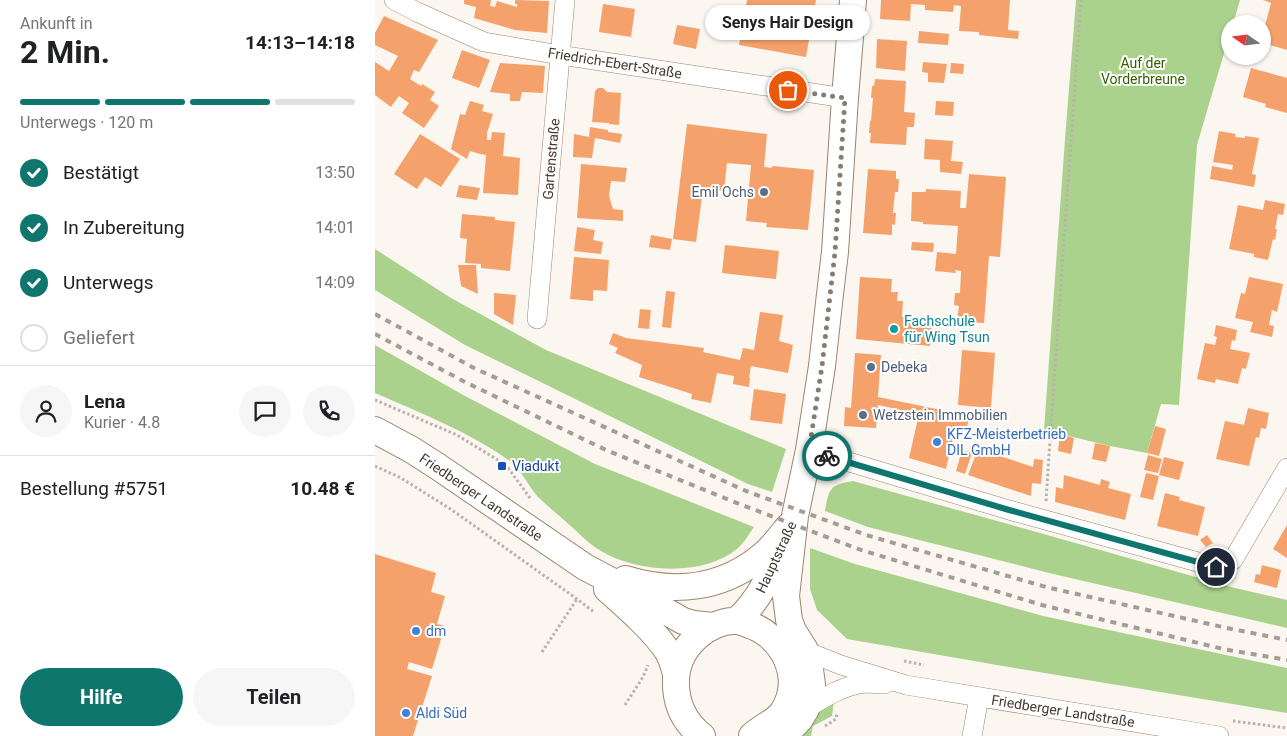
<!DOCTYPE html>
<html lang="de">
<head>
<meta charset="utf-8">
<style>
  body { margin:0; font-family:Roboto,sans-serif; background:#f6f6f6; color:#202124; height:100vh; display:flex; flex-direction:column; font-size:19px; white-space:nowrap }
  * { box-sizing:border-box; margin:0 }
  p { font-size:16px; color:#757577 }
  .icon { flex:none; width:28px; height:28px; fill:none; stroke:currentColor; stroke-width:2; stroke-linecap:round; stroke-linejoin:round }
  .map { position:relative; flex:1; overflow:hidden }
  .side { display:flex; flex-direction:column; background:#fff; width:375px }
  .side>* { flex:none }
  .needle { width:32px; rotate:284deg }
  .tools { position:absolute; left:846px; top:15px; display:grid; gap:10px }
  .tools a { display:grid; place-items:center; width:50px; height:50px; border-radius:50%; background:#fff; box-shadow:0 1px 4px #0004; font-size:25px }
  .pin { position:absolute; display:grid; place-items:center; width:42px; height:42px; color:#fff; margin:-21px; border:2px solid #fff; border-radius:50%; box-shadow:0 1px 5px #0007 }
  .courier { position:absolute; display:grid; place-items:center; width:50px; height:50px; margin:-25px; border:4px solid #0f766e; border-radius:50%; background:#fff; color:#222; box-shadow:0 1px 6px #0007 }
  .bubble { position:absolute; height:35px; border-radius:18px; background:#fff; box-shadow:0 1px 4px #0004; font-size:16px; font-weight:700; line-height:35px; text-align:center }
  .overview em { font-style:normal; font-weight:700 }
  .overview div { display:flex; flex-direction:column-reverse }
  .overview { display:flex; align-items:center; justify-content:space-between; height:85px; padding:0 20px }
  h1 { font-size:32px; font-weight:700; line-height:38px }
  .bar { display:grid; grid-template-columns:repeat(4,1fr); gap:8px 5px; align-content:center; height:60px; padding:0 20px }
  .bar i { height:6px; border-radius:4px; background:#e0e0e0 }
  .bar .active { background:#0f766e }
  .bar p { grid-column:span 4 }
  .line { display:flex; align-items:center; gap:12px; padding:0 20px; border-top:1px solid #e0e0e0 }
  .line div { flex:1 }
  .round { display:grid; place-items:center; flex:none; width:52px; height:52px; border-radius:26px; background:#f6f6f6 }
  ol { padding:0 20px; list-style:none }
  li { display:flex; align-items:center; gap:15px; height:55px }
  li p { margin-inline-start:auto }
  li .icon { padding:5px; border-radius:50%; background:#0f766e; color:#fff; stroke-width:4 }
  li:last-child { color:#757577 }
  li i { width:28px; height:28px; border:2px solid #e0e0e0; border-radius:50% }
  .action { display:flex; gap:10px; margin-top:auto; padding:10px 20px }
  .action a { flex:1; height:58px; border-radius:30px; background:#0f766e; color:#fff; font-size:20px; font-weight:700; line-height:58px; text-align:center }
  .action a+a { background:#f6f6f6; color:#202124 }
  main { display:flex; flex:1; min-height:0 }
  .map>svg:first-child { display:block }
  .green { fill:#abd28d }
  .building { fill:#f5a16b }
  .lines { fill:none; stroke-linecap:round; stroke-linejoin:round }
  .minor-casing { stroke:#9d856b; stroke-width:20 }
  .secondary-casing { stroke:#9d856b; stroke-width:28 }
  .path { stroke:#bab2ab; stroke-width:3; stroke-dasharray:2.5 2.5; stroke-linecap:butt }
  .minor { stroke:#fff; stroke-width:19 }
  .secondary { stroke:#fff; stroke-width:26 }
  .rail { stroke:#a59d95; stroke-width:4; stroke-dasharray:6 6; stroke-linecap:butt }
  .done { stroke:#857c73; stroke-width:5; stroke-dasharray:0 9 }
  .route { stroke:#0f766e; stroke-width:6 }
  .service-dot { fill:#5c6f8a; stroke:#fff; stroke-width:2 }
  .culture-dot { fill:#0f9aa8; stroke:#fff; stroke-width:2 }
  .shop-dot { fill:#3f7fe0; stroke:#fff; stroke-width:2 }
  .transit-dot { fill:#1a4fb4; stroke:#fff; stroke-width:2 }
  .labels { text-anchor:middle; stroke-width:4; stroke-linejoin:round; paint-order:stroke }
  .street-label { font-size:14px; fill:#453a2f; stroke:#fff }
  .park-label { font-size:14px; fill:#375f01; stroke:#fff }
  .service-label { font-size:14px; fill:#4e5e75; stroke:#fff; text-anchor:start }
  .culture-label { font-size:14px; fill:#0d838f; stroke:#fff; text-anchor:start }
  .shop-label { font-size:14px; fill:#366cbe; stroke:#fff; text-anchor:start }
  .transit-label { font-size:14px; fill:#164399; stroke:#fff; text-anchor:start }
</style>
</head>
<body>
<main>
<section class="side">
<div class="overview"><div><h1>2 Min.</h1><p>Ankunft in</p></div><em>14:13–14:18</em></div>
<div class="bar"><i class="active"></i><i class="active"></i><i class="active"></i><i></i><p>Unterwegs · 120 m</p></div>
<ol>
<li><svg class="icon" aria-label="check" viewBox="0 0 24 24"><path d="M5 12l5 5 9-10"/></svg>Bestätigt<p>13:50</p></li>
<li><svg class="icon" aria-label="check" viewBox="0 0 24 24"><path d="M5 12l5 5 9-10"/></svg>In Zubereitung<p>14:01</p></li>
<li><svg class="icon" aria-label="check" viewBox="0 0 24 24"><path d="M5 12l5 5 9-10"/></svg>Unterwegs<p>14:09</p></li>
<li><i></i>Geliefert</li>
</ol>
<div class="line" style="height:90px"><a class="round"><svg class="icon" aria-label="person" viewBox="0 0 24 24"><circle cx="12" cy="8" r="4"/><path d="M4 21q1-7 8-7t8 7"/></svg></a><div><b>Lena</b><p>Kurier · 4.8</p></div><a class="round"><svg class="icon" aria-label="chat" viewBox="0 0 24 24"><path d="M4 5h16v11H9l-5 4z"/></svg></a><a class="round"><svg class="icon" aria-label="phone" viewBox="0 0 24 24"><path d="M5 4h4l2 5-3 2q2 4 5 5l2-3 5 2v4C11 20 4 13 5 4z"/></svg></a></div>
<div class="line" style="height:65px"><div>Bestellung #5751</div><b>10.48 €</b></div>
<div class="action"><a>Hilfe</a><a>Teilen</a></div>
</section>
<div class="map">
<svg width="912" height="736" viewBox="0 0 912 736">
  <rect width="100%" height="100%" fill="#fcf6f1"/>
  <path class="green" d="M701 0H865L858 24H855V33L822 145 804 405 786 404 772 453 735 446 669 430 690 139Z
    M0 249 76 298 171 350 411 449 397 492 373 484 90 345 0 290Z
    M0 345 90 396 220 464 379 527C374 534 369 543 363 548 330 577 262 573 226 551 212 543 201 530 189 520 180 512 171 505 163 497 154 487 145 468 135 461 94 432 46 413 0 393Z
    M478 481 658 531 856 587 912 600V628L674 573 493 527 450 511C454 489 454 485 478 481Z
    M435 548 480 564 668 616 912 668V713L622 665 472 639 442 610 435 589Z
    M459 701 457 716 438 726 436 736H416L433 719Z"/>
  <path class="building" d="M89 0H116L115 6 120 7 122 1 142 7V4H140V0L174 1 172 33 140 30 99 18 101 7 89 4Z
    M372 0H441L431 57 364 45Z
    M506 0H635L633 30 644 31 643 39 604 35V32L584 31 586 6 579 5 578 12 550 10V5L536 4 535 21 505 19Z
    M888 0H912V50L888 43V33L896 3Z
    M228 4 260 9 256 37 224 32Z
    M9 16 63 40 44 72 39 70 35 79 46 86 47 84 60 92 55 100 64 106 49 128 27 113 34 103 24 96 16 107 0 95V62L14 71 23 56 0 45V33Z
    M302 25 325 29 321 49 298 44Z
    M544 31 574 34 573 45 543 43Z
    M502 39 532 41 530 71 501 68Z
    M87 50 115 60 104 88 77 78Z
    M548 62 572 64 569 83 553 82V73L547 72Z
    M125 63 170 66 168 93 147 92 145 101H135V94L115 92Z
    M576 63 589 64 588 74 575 73Z
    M876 68 912 78V113L890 107 891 104 868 97Z
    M500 79 531 81 529 112 540 113 539 127H532L531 145 495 143 496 133H494L495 121H496L498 98H496L497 86H499Z
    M223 88H228L232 92 246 93 244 125 234 124V123L217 122 220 91Z
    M95 101 109 105 107 111 118 114 112 133V140H116L117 132 130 133 128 156 145 158 143 195 108 193 111 155 105 154 95 151 92 159 76 149 85 114 90 115Z
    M561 101 579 102 578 116 560 115Z
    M312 124 392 134 389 167 397 168V166L439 170 433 230 391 227 392 223 371 221 376 165 352 163 349 191 328 189 321 242 298 239Z
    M215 127 233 130V132L247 134 245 143 220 138 217 158 198 157 199 134 214 137Z
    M844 131 861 134 860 137 870 138V136L884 138 877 174 881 175 879 187 835 179 837 166 857 170 858 165 838 162Z
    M45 134 85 159 66 187 50 177 42 189 19 174Z
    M550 139 578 141 576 161 588 162 586 174 565 172V160L549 159Z
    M206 164 252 168 250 182 236 181 234 196 238 209 248 210V221L202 218Z
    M493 169 521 171V179H524L523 192H520L518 213H521L520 225 517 224V235L488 233Z
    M594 174 631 177 625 257 614 256 609 323 582 321 584 306 579 305 580 293H585L586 271 580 270 581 273 560 271 562 252 581 254 583 226 548 224V222L536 221 537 192H551V189L586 191 585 208H591Z
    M84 185 105 188 102 200 81 197Z
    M890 200 910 204 908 215 903 214 900 229H902L900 240 898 239 893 260 879 257V254L854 249 863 205 888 210Z
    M87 214 120 217V220L140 222 135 271 106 268V264L90 263 92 239 85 238Z
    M202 227 220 230 218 240 228 242 226 254 199 251Z
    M276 235 297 239 295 250 274 247Z
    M537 242 559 243 558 252 536 250Z
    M350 245 404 251 401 279 347 273Z
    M199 257 234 260 232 291 218 290V301L195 299Z
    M83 265H101L103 294 86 286Z
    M485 277 517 279 516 292H523L522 301H528L527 317 557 319 555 346 481 339Z
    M874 277 908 284 902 312 897 310 894 325 899 326 897 337 875 332 878 322 860 318 866 293 870 294Z
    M291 291 300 292 296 328 287 327Z
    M119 293 141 295 138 325 119 314Z
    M265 309 276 310 274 329 263 328Z
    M385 312 408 315 404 341 418 345 413 373 376 366 374 378H375L374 387 358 384 359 376 342 373 336 403 316 399 317 394 264 377 267 365 240 353 243 348 234 344 238 333 251 338 329 348 328 352 365 360 368 348 379 350Z
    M841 325 862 330 860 341 857 340 855 349 875 353 871 369 867 368 863 384 841 379 840 383 822 379 830 343 840 345 842 337 839 336Z
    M587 350 620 353 616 408 583 405Z
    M480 353 506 355 503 397 595 416 591 430 580 428 571 469 534 458 544 414 503 405 501 428 469 426 470 407 476 408Z
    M379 389 411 394 407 424 375 420Z
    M873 408 894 413 891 429 886 428 884 438 881 437 874 466 841 459 850 421 869 425Z
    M780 426 791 429 784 456 772 453Z
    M685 434 699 438 696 454 683 451Z
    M720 443 735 446 731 462 717 459Z
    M614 447 622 450V455L658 467 659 459 668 460 666 484 657 483 656 496 593 475 603 449 612 452Z
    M587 450 597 453 590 474 581 471Z
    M773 455 787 459 783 473 769 470Z
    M789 457 809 462 804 480 784 475Z
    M771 473 784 476 778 500 765 497Z
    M689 475 725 485 726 479 735 482 733 488 756 494 750 520 680 502 681 487 688 489Z
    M790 493 805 497 804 500 830 507 823 536 782 526Z
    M912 525V558L898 549Z
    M832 535 838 543 831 547 825 540Z
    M0 554 61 573 56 592 70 596 62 624 70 626 57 669 34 662 32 669 57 676 38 736H0Z
    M887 565 906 570 902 588 879 582 881 574 885 575Z"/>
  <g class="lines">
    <defs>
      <path id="minor" d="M19 0 42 12 109 42 185 55 470 98
        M162 319 190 0
        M434 450 634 510 841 567 858 560 912 468
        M423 648 466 665 531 685 844 736
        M431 709C448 698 469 685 490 683 496 683 503 684 510 684
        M597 736 604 697"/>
      <path id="secondary" d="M0 430 37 450 62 466 210 567 259 593 308 621 319 624 338 626
        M250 579C299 594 347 589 387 556 397 548 405 537 413 527
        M232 589C251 606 280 631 293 652 297 659 299 666 301 674
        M361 621C385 601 397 571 408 543
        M327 736C309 722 300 703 301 679 302 662 310 647 323 636 332 628 348 620 361 621 365 621 369 623 372 624 409 635 430 679 407 713 399 723 386 727 377 736
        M409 736 425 719 431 709 435 697 437 685 434 662 430 650 418 631 414 620 411 596 420 516 434 450 447 366 455 294 460 252 470 98 478 0"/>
    </defs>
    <use href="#minor" class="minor-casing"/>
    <use href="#secondary" class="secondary-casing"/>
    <path class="path" d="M0 400 82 435 131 465 155 498
      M0 466 26 478 77 510 202 599 219 612
      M671 501 677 410 706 0
      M167 652 202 599
      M529 661 549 665
      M250 705 268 677 273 665
      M858 721 912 728
      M450 726 461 719 462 714"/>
    <use href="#minor" class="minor"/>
    <use href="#secondary" class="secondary"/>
    <path class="rail" d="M0 314 99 368 371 491 491 535 671 587 852 628 912 640
      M0 334 90 382 231 450 367 505 486 550 667 605 848 649 912 660"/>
  </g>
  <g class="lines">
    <path class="done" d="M413 90 470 98 460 252 447 366 434 450 452 456"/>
    <path class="route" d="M452 456 634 510 841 567"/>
  </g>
  <g class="service-dot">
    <circle cx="389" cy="192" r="5"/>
    <circle cx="496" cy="367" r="5"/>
    <circle cx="488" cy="415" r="5"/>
  </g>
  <circle class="culture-dot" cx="519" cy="329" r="5"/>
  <g class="shop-dot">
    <circle cx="562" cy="442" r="5"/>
    <circle cx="41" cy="631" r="5"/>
    <circle cx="31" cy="713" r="5"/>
  </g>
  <rect class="transit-dot" x="122" y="461" width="10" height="10" rx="2.5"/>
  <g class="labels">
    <g class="street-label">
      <text transform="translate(240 63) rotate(9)" y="5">Friedrich-Ebert-Straße</text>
      <text transform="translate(176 159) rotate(-85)" y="5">Gartenstraße</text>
      <text transform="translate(106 497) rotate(34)" y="5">Friedberger Landstraße</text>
      <text transform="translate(401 557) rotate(-65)" y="5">Hauptstraße</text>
      <text transform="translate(688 711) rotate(9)" y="5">Friedberger Landstraße</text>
    </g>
    <g class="park-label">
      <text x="768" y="68">Auf der<tspan x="768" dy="16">Vorderbreune</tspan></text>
    </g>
    <g class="service-label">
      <text x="379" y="197" text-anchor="end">Emil Ochs</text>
      <text x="506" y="372">Debeka</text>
      <text x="498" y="420">Wetzstein Immobilien</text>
    </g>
    <g class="culture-label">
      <text x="529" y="326">Fachschule<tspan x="529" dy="16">für Wing Tsun</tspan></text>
    </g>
    <g class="shop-label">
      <text x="572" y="439">KFZ-Meisterbetrieb<tspan x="572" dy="16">DIL GmbH</tspan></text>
      <text x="51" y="636">dm</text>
      <text x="41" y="718">Aldi Süd</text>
    </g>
    <g class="transit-label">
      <text x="137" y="471">Viadukt</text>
    </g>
  </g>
</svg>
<div class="tools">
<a><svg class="needle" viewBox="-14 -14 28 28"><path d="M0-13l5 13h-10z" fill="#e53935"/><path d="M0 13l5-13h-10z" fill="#757577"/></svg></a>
</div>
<div class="pin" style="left:413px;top:90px;background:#ea580c"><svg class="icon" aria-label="bag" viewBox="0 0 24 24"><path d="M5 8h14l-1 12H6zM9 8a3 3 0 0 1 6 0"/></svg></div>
<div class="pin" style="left:841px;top:567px;background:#1f2937"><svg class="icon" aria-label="home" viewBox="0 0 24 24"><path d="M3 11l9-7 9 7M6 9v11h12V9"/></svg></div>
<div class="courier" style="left:452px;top:456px"><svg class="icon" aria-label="bike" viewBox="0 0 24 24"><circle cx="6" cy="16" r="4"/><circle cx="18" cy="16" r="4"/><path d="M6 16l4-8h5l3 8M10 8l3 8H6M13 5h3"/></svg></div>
<div class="bubble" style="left:330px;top:5px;width:165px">Senys Hair Design</div>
</div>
</main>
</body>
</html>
